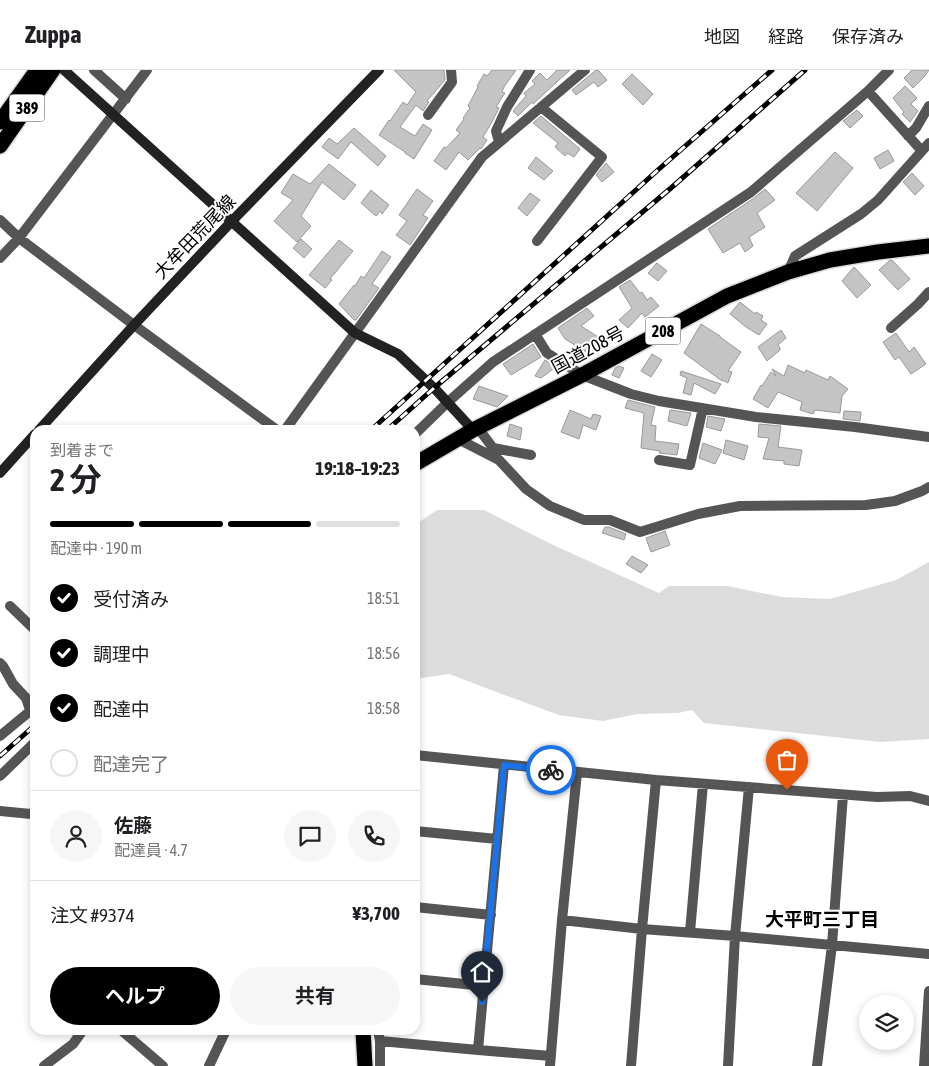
<!DOCTYPE html>
<html lang="ja">
<head>
<meta charset="utf-8">
<style>
  body { margin:0; font-family:"Asap Condensed","Noto Sans JP",sans-serif; background:#f6f6f6; color:#202124; height:100vh; display:flex; flex-direction:column; font-size:19px; white-space:nowrap }
  * { box-sizing:border-box; margin:0 }
  p { font-size:16px; color:#757577 }
  .icon { flex:none; width:28px; height:28px; fill:none; stroke:currentColor; stroke-width:2; stroke-linecap:round; stroke-linejoin:round }
  .map { position:relative; flex:1; overflow:hidden }
  .drawer { position:absolute; left:30px; top:355px; width:390px; height:610px; display:flex; flex-direction:column; background:#fff; border-radius:15px; box-shadow:0 2px 8px #0003 }
  .drawer>* { flex:none }
  .fabs { position:absolute; left:859px; top:925px; display:grid; gap:10px }
  .fabs a { display:grid; place-items:center; width:55px; height:55px; border-radius:50%; background:#fff; box-shadow:0 2px 8px #0003; font-size:25px }
  .pin { position:absolute; display:grid; place-items:center; width:42px; height:42px; color:#fff; margin:-51px -21px; border-radius:50% 50% 50% 0; rotate:-45deg; box-shadow:0 0 5px #0007 }
  .pin .icon { rotate:45deg }
  .courier { position:absolute; display:grid; place-items:center; width:50px; height:50px; margin:-25px; border:4px solid #1a73e8; border-radius:50%; background:#fff; color:#222; box-shadow:0 1px 6px #0007 }
  .head em { font-style:normal; font-weight:700 }
  .head div { display:flex; flex-direction:column-reverse }
  .head { display:flex; align-items:center; justify-content:space-between; height:85px; padding:0 20px }
  h1 { font-size:32px; font-weight:700; line-height:38px }
  .bar { display:grid; grid-template-columns:repeat(4,1fr); gap:8px 5px; align-content:center; height:60px; padding:0 20px }
  .bar i { height:6px; border-radius:4px; background:#e0e0e0 }
  .bar .current { background:#000 }
  .bar p { grid-column:span 4 }
  .line { display:flex; align-items:center; gap:12px; padding:0 20px; border-top:1px solid #e0e0e0 }
  .line div { flex:1 }
  .round { display:grid; place-items:center; flex:none; width:52px; height:52px; border-radius:26px; background:#f6f6f6 }
  ol { padding:0 20px; list-style:none }
  li { display:flex; align-items:center; gap:15px; height:55px }
  li p { margin-inline-start:auto }
  li .icon { padding:5px; border-radius:50%; background:#000; color:#fff; stroke-width:4 }
  li:last-child { color:#757577 }
  li i { width:28px; height:28px; border:2px solid #e0e0e0; border-radius:50% }
  .primary-button { display:flex; gap:10px; margin-top:auto; padding:10px 20px }
  .primary-button a { flex:1; height:58px; border-radius:30px; background:#000; color:#fff; font-size:20px; font-weight:700; line-height:58px; text-align:center }
  .primary-button a+a { background:#f6f6f6; color:#202124 }
  header { display:flex; align-items:center; gap:30px; box-sizing:border-box; height:70px; padding:0 25px; background:#fff; border-bottom:1px solid #e0e0e0 }
  header strong { font-size:24px }
  nav { display:flex; gap:28px; margin-inline-start:auto; font-size:18px }
  .map>svg:first-child { display:block }
  .green { fill:#dcdcdc }
  .building { fill:#c4c4c4; stroke:#999 }
  .lines { fill:none; stroke-linecap:round; stroke-linejoin:round }
  .highway-casing { stroke:#dbdbdb; stroke-width:18 }
  .street { stroke:#555; stroke-width:10 }
  .secondary { stroke:#222; stroke-width:10 }
  .highway { stroke:#000; stroke-width:15 }
  .rail-casing { stroke:#000; stroke-width:5 }
  .rail { stroke:#fff; stroke-width:3; stroke-dasharray:9; stroke-linecap:butt }
  .done { stroke:#595959; stroke-width:5; stroke-dasharray:0 9 }
  .route { stroke:#1a73e8; stroke-width:6 }
  .labels { text-anchor:middle; stroke-width:4; stroke-linejoin:round; paint-order:stroke }
  .shield { fill:#fff; stroke:#4c4c4c; stroke-width:1 }
  .shield-label { font-size:16px; font-weight:bold; fill:#000 }
  .street-label { font-size:18px; fill:#000; stroke:#fff }
  .neighbourhood-label { font-size:19px; font-weight:bold; fill:#000; stroke:#fff }
</style>
</head>
<body>
<header>
<strong>Zuppa</strong>
<nav><a>地図</a><a>経路</a><a>保存済み</a></nav>
</header>
<div class="map">
<svg width="929" height="996" viewBox="0 0 929 996">
  <rect width="100%" height="100%" fill="#fff"/>
  <path class="green" d="M437 440H484L551 474 659 523 669 516H727L782 527 830 529 896 510 929 492V669L880 672 704 653 692 640 678 643 637 644 603 651 559 645 507 626 449 604 415 609V455Z"/>
  <path class="building" d="M394 0H444L445 10 427 31 429 32 423 41 416 35 400 57 415 66 423 54 432 60 414 89 405 83V82L379 65 389 50 390 51 403 32 407 35 416 22Z
    M492 0H516L504 17 502 22 505 23 496 37 499 38 492 52 483 67 487 70 481 79 480 78 468 90 459 82 446 100 434 91 444 77 446 78 460 63 456 60 464 49 463 48 470 38 468 36 478 17 477 16 484 4 487 6Z
    M557 0H570L533 34 532 32 518 46 513 41 526 26 524 23 535 14 532 11 540 3 547 10Z
    M596 0H598L607 10 598 17 594 12 576 25 572 20Z
    M912 0H929L924 7 913 18 904 8Z
    M632 4 653 24 643 35 622 14Z
    M905 16 917 28 911 34 918 41 910 52 902 44 904 42 893 28Z
    M857 40 863 46 850 58 843 51Z
    M541 46 580 79 574 87 567 83 565 86 555 77 558 73 533 53Z
    M354 58 386 86 378 96 351 72 338 89 322 77 329 68 337 74Z
    M888 80 894 91 880 99 874 88Z
    M835 82 853 98 817 141 796 123Z
    M536 87 553 101 544 110 528 98Z
    M606 93 614 102 602 112 596 105Z
    M329 94 356 115 344 130 322 112 301 146 311 156 297 172 274 151 293 130 281 123 293 104 310 114Z
    M912 103 924 116 915 125 903 112Z
    M417 119 433 131 423 145 428 148 410 175 396 165 407 151 399 145Z
    M765 119 775 130 757 143 765 157 749 167 753 176 745 182 740 173 723 183 708 159 754 128Z
    M371 120 389 135 382 144 380 141 376 146 361 133Z
    M530 123 540 130 527 146 518 138Z
    M301 169 312 179 304 188 293 178Z
    M339 170 353 181 330 209 332 210 325 218 309 205Z
    M382 181 391 187 372 214 379 218 356 250H354L339 234 354 215 355 216 361 206 364 208Z
    M890 190H892L910 209 898 220 879 200Z
    M657 193 667 201 658 211 648 203Z
    M854 197 871 215 857 228 842 211Z
    M630 210 640 223 642 222 647 230 651 227 659 236 645 247 642 243 628 258 619 250 632 238 619 217Z
    M740 232 755 244 756 242 763 246 761 250 767 254 759 265 746 257 730 244Z
    M587 238 594 246 581 256 600 268 595 278 588 280 586 282 565 269 558 258Z
    M701 254 720 266V267L741 282 728 301 732 302 728 313 722 310V311L684 283Z
    M781 260 786 268 778 275 780 278V280L767 291 758 277Z
    M896 263 909 282 914 277 926 294 911 304 899 287 895 290 883 272Z
    M533 274 541 287 511 305 503 294Z
    M652 284 662 290 651 307 641 301Z
    M545 290 556 297 541 308 535 306Z
    M788 295 805 303 806 300 828 310 830 306 848 319 842 326 840 343 815 340 813 344 800 340 802 332 778 322 768 338 753 329 761 315 762 316 771 302 776 306 772 299 784 306Z
    M619 296 624 298 619 308 612 305 615 298Z
    M681 301 721 314 715 324 694 313 691 325 683 323 687 308 680 305Z
    M479 316 508 326 497 337 473 329Z
    M628 330 655 337 651 355 656 356 655 371 679 374 677 385 659 383 660 381 641 378 644 343 625 338Z
    M570 340 591 349 593 344 601 346 596 360 583 355 579 369 561 362Z
    M670 340 691 343 687 356 668 351Z
    M844 341 861 342 860 351 843 349Z
    M708 346 725 349 721 361 706 357Z
    M510 354 522 358 520 370 507 366Z
    M759 354 781 356 778 377 802 380 799 396 784 394V391L763 389 769 368 758 367Z
    M726 370 748 376 744 390 723 383Z
    M703 373 722 380 715 394 699 388Z
    M605 457H609L626 464 624 470 602 463Z
    M665 461 670 475 651 482 646 468Z
    M632 486 648 495 641 503 626 494Z"/>
  <g class="lines">
    <defs>
      <path id="highway" d="M0 52 37 0
        M0 76 53 0
        M415 394 473 360 582 305 727 226 788 202 830 190 878 182 929 176
        M363 960 365 996"/>
    </defs>
    <use href="#highway" class="highway-casing"/>
    <path class="street" d="M94 0 126 29
      M868 21 922 81
      M428 45 452 12 451 0
      M908 66 916 58 929 36
      M499 72 496 61 507 37 530 0
      M0 150 19 168 134 255 277 360
      M537 171 602 87 541 37
      M0 188 19 168 147 0
      M788 202 795 186 861 144 878 130 929 73
      M891 258 918 234 929 222
      M535 264 547 283 582 305 631 324 659 331 756 347 855 357 929 367
      M478 358 493 378 531 385
      M285 360 482 87 585 0
      M415 364 448 332 493 292 751 122 868 21 889 0
      M458 369 499 390 526 419 550 436 584 450H610L640 462 698 444 740 436 866 435 895 431 922 421 929 417
      M659 390 690 395 703 338
      M10 536 35 560
      M0 593 3 596 13 614 26 628 30 640
      M0 666 35 637
      M415 685 656 710 877 727 910 726 929 731
      M0 706 35 672
      M0 741 31 744 35 746
      M415 761 497 769
      M415 837 491 845
      M562 850 642 859 735 866 929 884
      M690 862 703 714
      M415 909 484 916
      M121 960 163 996
      M378 960 380 971V996
      M380 971 478 980 504 695
      M478 980 551 986
      M44 996 73 974 83 960
      M209 996 226 960
      M550 996 562 850 577 703
      M631 996 642 859 656 710
      M728 996 735 866 749 717
      M817 996 832 875 843 725
      M924 996 929 921"/>
    <path class="secondary" d="M64 0 355 263 398 284 437 321 473 360
      M39 360 134 255 232 151 379 0
      M0 403 35 364"/>
    <use href="#highway" class="highway"/>
    <defs>
      <path id="rail" d="M371 360 659 99 772 0
        M387 360 434 318 671 118 805 0
        M0 686 35 655"/>
    </defs>
    <use href="#rail" class="rail-casing"/>
    <use href="#rail" class="rail"/>
  </g>
  <g class="lines">
    <path class="done" d="M551 700 656 710 787 720"/>
    <path class="route" d="M482 932 504 695 551 700"/>
  </g>
  <g class="labels">
    <g class="shield">
      <rect x="9.5" y="24.5" width="35" height="27" rx="4"/>
      <rect x="645.5" y="247.5" width="35" height="27" rx="4"/>
    </g>
    <g class="shield-label">
      <text x="27" y="44">389</text>
      <text x="663" y="267">208</text>
    </g>
    <g class="street-label">
      <text transform="translate(195 167) rotate(-46)" y="6">大牟田荒尾線</text>
      <text transform="translate(588 280) rotate(-28)" y="6">国道208号</text>
    </g>
    <g class="neighbourhood-label">
      <text x="822" y="856">大平町三丁目</text>
    </g>
  </g>
</svg>
<div class="fabs">
<a><svg class="icon" aria-label="layers" viewBox="0 0 24 24"><path d="M12 4l9 5-9 5-9-5zM3 14l9 5 9-5"/></svg></a>
</div>
<div class="pin" style="left:787px;top:720px;background:#ea580c"><svg class="icon" aria-label="bag" viewBox="0 0 24 24"><path d="M5 8h14l-1 12H6zM9 8a3 3 0 0 1 6 0"/></svg></div>
<div class="pin" style="left:482px;top:932px;background:#1f2937"><svg class="icon" aria-label="home" viewBox="0 0 24 24"><path d="M3 11l9-7 9 7M6 9v11h12V9"/></svg></div>
<div class="courier" style="left:551px;top:700px"><svg class="icon" aria-label="bike" viewBox="0 0 24 24"><circle cx="6" cy="16" r="4"/><circle cx="18" cy="16" r="4"/><path d="M6 16l4-8h5l3 8M10 8l3 8H6M13 5h3"/></svg></div>
<section class="drawer">
<div class="head"><div><h1>2 分</h1><p>到着まで</p></div><em>19:18–19:23</em></div>
<div class="bar"><i class="current"></i><i class="current"></i><i class="current"></i><i></i><p>配達中 · 190 m</p></div>
<ol>
<li><svg class="icon" aria-label="check" viewBox="0 0 24 24"><path d="M5 12l5 5 9-10"/></svg>受付済み<p>18:51</p></li>
<li><svg class="icon" aria-label="check" viewBox="0 0 24 24"><path d="M5 12l5 5 9-10"/></svg>調理中<p>18:56</p></li>
<li><svg class="icon" aria-label="check" viewBox="0 0 24 24"><path d="M5 12l5 5 9-10"/></svg>配達中<p>18:58</p></li>
<li><i></i>配達完了</li>
</ol>
<div class="line" style="height:90px"><a class="round"><svg class="icon" aria-label="person" viewBox="0 0 24 24"><circle cx="12" cy="8" r="4"/><path d="M4 21q1-7 8-7t8 7"/></svg></a><div><b>佐藤</b><p>配達員 · 4.7</p></div><a class="round"><svg class="icon" aria-label="chat" viewBox="0 0 24 24"><path d="M4 5h16v11H9l-5 4z"/></svg></a><a class="round"><svg class="icon" aria-label="phone" viewBox="0 0 24 24"><path d="M5 4h4l2 5-3 2q2 4 5 5l2-3 5 2v4C11 20 4 13 5 4z"/></svg></a></div>
<div class="line" style="height:65px"><div>注文 #9374</div><b>¥3,700</b></div>
<div class="primary-button"><a>ヘルプ</a><a>共有</a></div>
</section>
</div>
</body>
</html>
